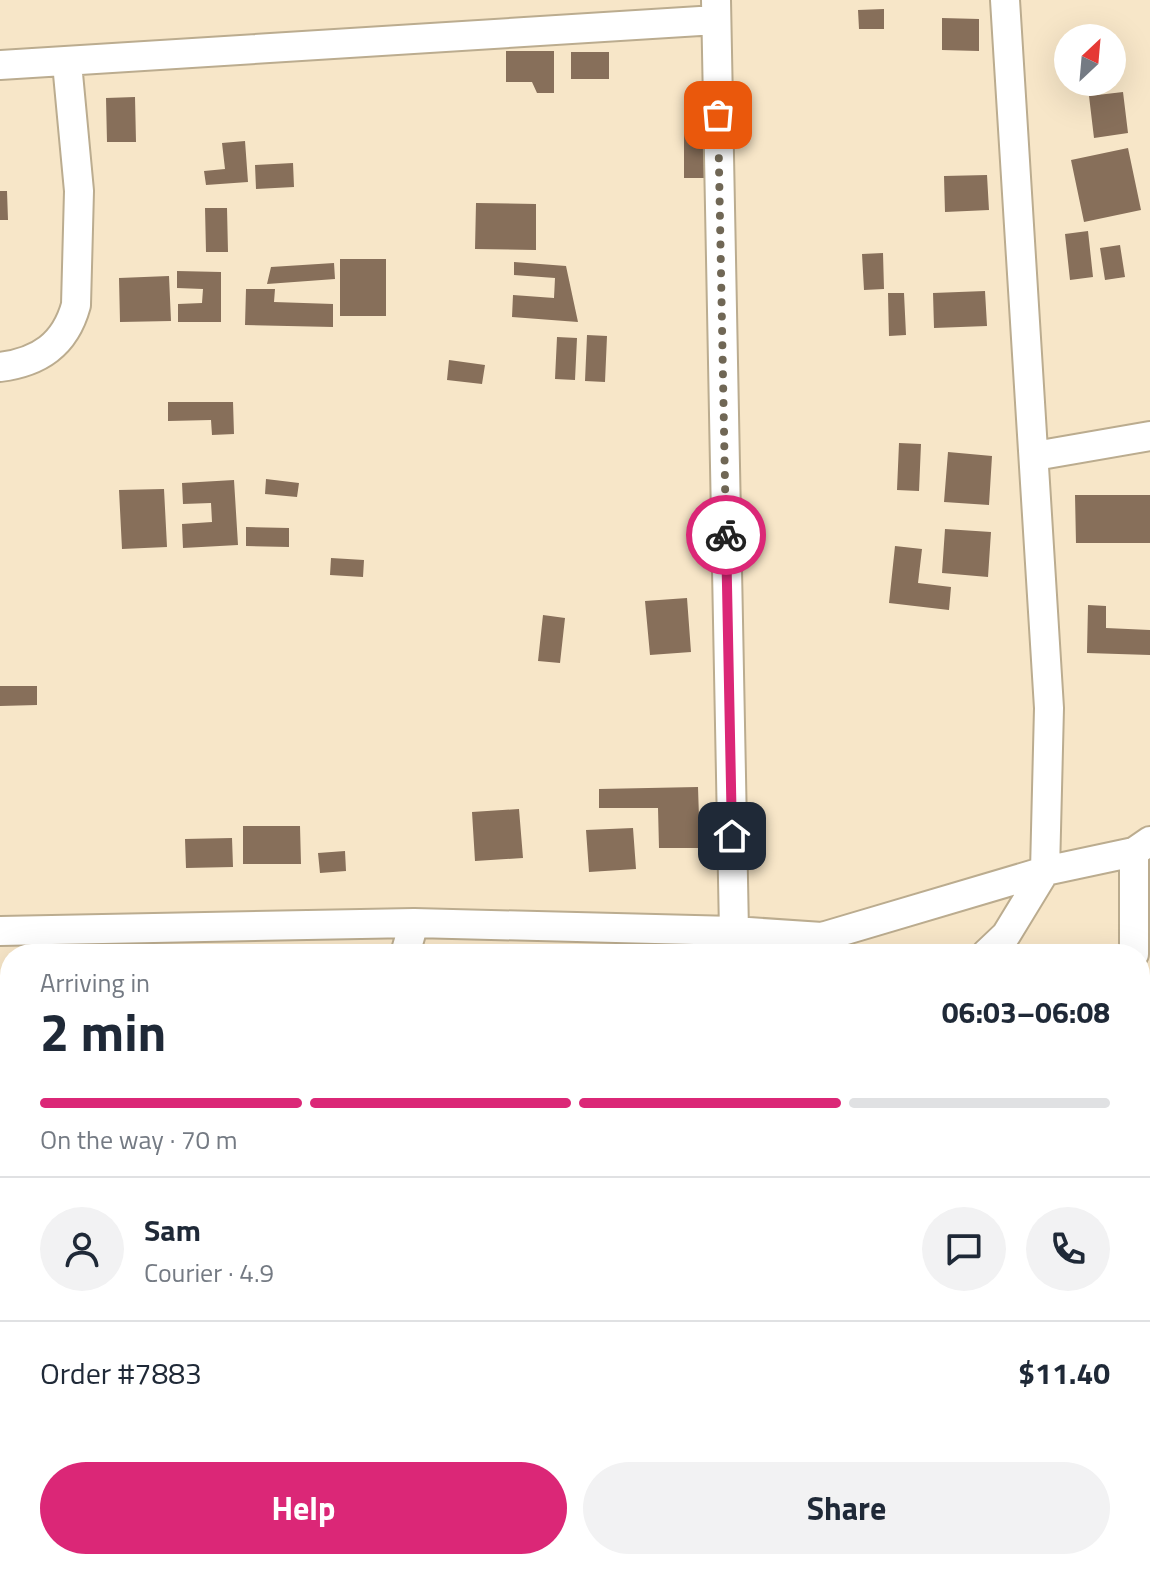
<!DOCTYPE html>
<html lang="en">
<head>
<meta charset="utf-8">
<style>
  body { margin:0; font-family:"Titillium Web",sans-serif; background:#f2f2f3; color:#1f2937; height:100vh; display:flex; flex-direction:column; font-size:30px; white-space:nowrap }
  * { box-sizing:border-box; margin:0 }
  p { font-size:26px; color:#747a83 }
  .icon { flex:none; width:44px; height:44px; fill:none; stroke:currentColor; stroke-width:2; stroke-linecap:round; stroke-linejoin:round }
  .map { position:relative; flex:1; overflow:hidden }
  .sheet { position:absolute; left:0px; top:944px; width:1150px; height:626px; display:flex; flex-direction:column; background:#fff; border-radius:32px 32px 0 0; box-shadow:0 8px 32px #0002 }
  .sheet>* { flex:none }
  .needle { width:52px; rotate:26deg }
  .fabs { position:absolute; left:1054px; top:24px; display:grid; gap:16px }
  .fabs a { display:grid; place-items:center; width:72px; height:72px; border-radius:50%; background:#fff; box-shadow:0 8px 32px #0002; font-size:40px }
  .pin { position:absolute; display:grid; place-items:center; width:68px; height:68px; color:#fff; margin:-34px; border-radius:16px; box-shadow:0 4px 12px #0006 }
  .courier { position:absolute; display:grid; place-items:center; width:80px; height:80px; margin:-40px; border:6px solid #db2777; border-radius:50%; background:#fff; color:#222; box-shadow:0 2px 10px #0007 }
  .headline em { font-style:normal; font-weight:700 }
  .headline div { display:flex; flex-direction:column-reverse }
  .headline { display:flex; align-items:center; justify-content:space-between; height:136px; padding:0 40px }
  h1 { font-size:52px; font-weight:700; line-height:60px }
  .bar { display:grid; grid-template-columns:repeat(4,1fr); gap:12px 8px; align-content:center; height:96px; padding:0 40px }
  .bar i { height:10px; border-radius:6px; background:#e0e1e3 }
  .bar .current { background:#db2777 }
  .bar p { grid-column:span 4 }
  .line { display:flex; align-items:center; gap:20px; padding:0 40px; border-top:2px solid #e0e1e3 }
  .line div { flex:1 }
  .round { display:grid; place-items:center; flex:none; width:84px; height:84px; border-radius:42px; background:#f2f2f3 }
  .primary-button { display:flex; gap:16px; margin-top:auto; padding:16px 40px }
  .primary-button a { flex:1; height:92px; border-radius:48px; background:#db2777; color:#fff; font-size:32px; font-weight:700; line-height:92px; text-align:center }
  .primary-button a+a { background:#f2f2f3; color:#1f2937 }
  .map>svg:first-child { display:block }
  .building { fill:#876f5a }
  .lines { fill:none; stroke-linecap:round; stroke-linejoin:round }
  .minor-casing { stroke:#bbac8f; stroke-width:32 }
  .minor { stroke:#fff; stroke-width:28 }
  .done { stroke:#706755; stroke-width:8; stroke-dasharray:0 14.4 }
  .route { stroke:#db2777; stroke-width:10 }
</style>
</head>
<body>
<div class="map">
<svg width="1150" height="1569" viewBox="0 0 1150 1569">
  <rect width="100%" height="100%" fill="#f7e6c8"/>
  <path class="building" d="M884 9V29H859L858 10Z
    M942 18 979 19V51L942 50Z
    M506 51H554V93H537L532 82H506Z
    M571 52H609V79H571Z
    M1123 92 1128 133 1094 138 1089 96Z
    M135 97 136 142H107L106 98Z
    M684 122H707V178H684Z
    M245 141 248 182 206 185 204 171 225 169 222 143Z
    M1128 148 1141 210 1084 222 1071 160Z
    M293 163 294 187 256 189 255 165Z
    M987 175 989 210 945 212 944 176Z
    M0 191H7L8 220H0Z
    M476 203 536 204V250L475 249Z
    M205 208H227L228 252H206Z
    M1088 231 1093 277 1070 280 1065 234Z
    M1120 245 1125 277 1105 280 1100 248Z
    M883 253 884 289 864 290 862 254Z
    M340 259H386V316H340Z
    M514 262 566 266 578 322 512 317 513 295 554 298 555 278 514 275Z
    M334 263 335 279 267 284 271 267Z
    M177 271 221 272V322H178V304L202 303 203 289 177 288Z
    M169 276 171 321 120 322 119 278Z
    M246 289H275L274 302 333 304V327L245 325Z
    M985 291 987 326 934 328 933 293Z
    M888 293H904L906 335 889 336Z
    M587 335 607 336 605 382 585 381Z
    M557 337 577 338 575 380 555 379Z
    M449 360 485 365 482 384 447 380Z
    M168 402H233L234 434 212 435 211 420 168 421Z
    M899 443 921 444 919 491 897 490Z
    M948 452 992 456 989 505 944 502Z
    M266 479 299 483 297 497 265 494Z
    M234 480 238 545 183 548 182 524 212 522 211 503 183 504 182 483Z
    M164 489 167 547 122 549 119 490Z
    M1075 495H1150V543H1076Z
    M246 527 289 528V547L246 546Z
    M945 529 991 532 988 577 942 573Z
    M895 546 922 549 918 583 951 587 949 610 889 603Z
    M331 558 364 560 363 577 330 575Z
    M687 598 691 652 650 655 645 601Z
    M1088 605 1106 606V628L1150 630V655L1087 653Z
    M543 615 565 618 560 663 538 661Z
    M0 686H37V705L0 706Z
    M698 787 700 848H659L658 808H599V789Z
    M519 809 523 858 475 861 472 812Z
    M243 826H300L301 864H243Z
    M633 828 636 869 589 872 586 830Z
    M232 838 233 867 186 868 185 839Z
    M345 851 346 871 320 873 318 853Z
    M6 1285 10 1287V1306L0 1302Z
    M1109 1560H1133V1562L1110 1566Z"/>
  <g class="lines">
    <defs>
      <path id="minor" d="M0 65 716 20
        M0 367C39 362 65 345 76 305L79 191 67 63
        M1035 456 1150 436
        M1134 852V954
        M0 931 414 923 734 931 716 0
        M734 931 822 937 1045 871 1134 852 1150 841
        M405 954 414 923
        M986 954 1006 935 1045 871 1049 708 1005 0
        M1140 1004 1150 1070
        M1140 1169 1150 1165
        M0 1391 10 1377
        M1140 1472 1150 1471
        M0 1525 10 1542
        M45 1560 62 1569
        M349 1569 389 1560"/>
    </defs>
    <use href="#minor" class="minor-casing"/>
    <use href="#minor" class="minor"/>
  </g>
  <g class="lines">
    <path class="done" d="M718 115 726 535"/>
    <path class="route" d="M726 535 732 836"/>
  </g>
</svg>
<div class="fabs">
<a><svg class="needle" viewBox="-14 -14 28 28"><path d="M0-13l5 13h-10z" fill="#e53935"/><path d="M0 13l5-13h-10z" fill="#747a83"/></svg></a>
</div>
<div class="pin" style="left:718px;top:115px;background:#ea580c"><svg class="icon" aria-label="bag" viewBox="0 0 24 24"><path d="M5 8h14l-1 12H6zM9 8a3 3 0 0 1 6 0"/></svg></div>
<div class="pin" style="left:732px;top:836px;background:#1f2937"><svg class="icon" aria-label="home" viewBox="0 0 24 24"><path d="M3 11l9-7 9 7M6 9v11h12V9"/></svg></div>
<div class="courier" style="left:726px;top:535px"><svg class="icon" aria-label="bike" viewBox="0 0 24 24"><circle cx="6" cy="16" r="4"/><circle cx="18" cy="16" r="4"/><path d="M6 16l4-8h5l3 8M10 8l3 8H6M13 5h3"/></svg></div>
<section class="sheet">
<div class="headline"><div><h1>2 min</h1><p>Arriving in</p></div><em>06:03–06:08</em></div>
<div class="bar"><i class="current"></i><i class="current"></i><i class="current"></i><i></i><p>On the way · 70 m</p></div>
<div class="line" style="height:144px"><a class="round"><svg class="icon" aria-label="person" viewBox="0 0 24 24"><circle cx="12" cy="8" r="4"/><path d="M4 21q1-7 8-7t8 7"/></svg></a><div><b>Sam</b><p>Courier · 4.9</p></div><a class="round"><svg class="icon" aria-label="chat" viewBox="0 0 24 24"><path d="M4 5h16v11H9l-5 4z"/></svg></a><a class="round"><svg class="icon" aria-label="phone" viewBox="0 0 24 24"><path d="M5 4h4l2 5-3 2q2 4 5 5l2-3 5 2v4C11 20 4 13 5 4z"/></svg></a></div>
<div class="line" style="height:104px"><div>Order #7883</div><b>$11.40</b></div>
<div class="primary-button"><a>Help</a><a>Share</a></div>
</section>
</div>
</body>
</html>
